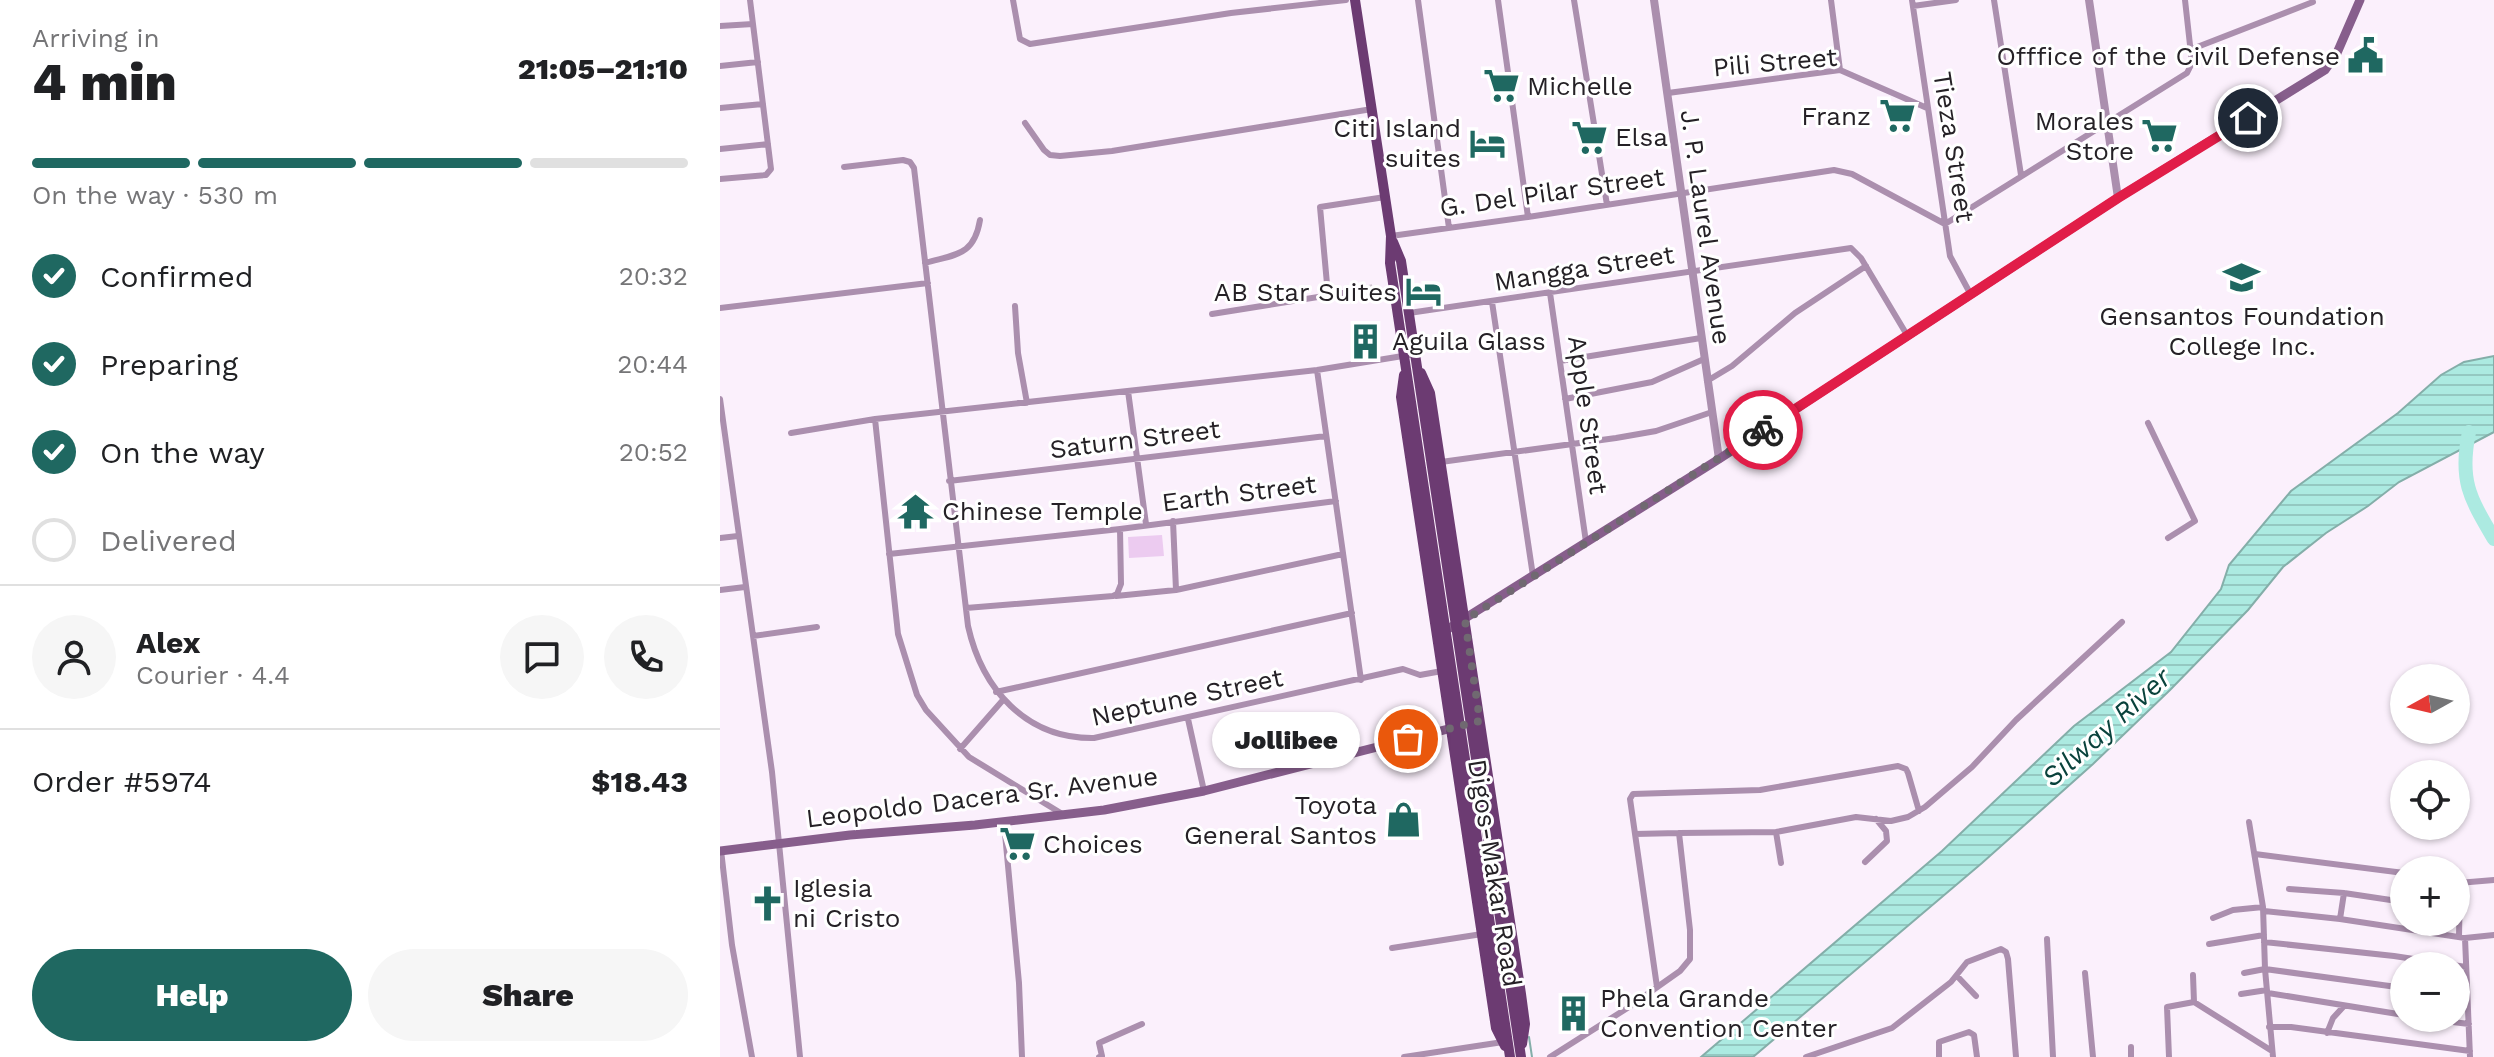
<!DOCTYPE html>
<html lang="en">
<head>
<meta charset="utf-8">
<style>
  body { margin:0; font-family:"Work Sans",sans-serif; background:#f6f6f6; color:#202124; height:100vh; display:flex; flex-direction:column; font-size:30px; white-space:nowrap }
  * { box-sizing:border-box; margin:0 }
  p { font-size:26px; color:#757577 }
  .icon { flex:none; width:44px; height:44px; fill:none; stroke:currentColor; stroke-width:2; stroke-linecap:round; stroke-linejoin:round }
  .map { position:relative; flex:1; overflow:hidden }
  .details { display:flex; flex-direction:column; background:#fff; width:720px }
  .details>* { flex:none }
  .needle { width:52px; rotate:262deg }
  .controls { position:absolute; left:1670px; top:664px; display:grid; gap:16px }
  .controls a { display:grid; place-items:center; width:80px; height:80px; border-radius:50%; background:#fff; box-shadow:0 2px 6px #0004; font-size:40px }
  .pin { position:absolute; display:grid; place-items:center; width:68px; height:68px; color:#fff; margin:-34px; border:4px solid #fff; border-radius:50%; box-shadow:0 2px 8px #0007 }
  .courier { position:absolute; display:grid; place-items:center; width:80px; height:80px; margin:-40px; border:6px solid #e11d48; border-radius:50%; background:#fff; color:#222; box-shadow:0 2px 10px #0007 }
  .bubble { position:absolute; height:56px; border-radius:28px; background:#fff; box-shadow:0 2px 6px #0004; font-size:26px; font-weight:800; line-height:56px; text-align:center }
  .summary em { font-style:normal; font-weight:800 }
  .summary div { display:flex; flex-direction:column-reverse }
  .summary { display:flex; align-items:center; justify-content:space-between; height:136px; padding:0 32px }
  h1 { font-size:52px; font-weight:800; line-height:60px }
  .bar { display:grid; grid-template-columns:repeat(4,1fr); gap:12px 8px; align-content:center; height:96px; padding:0 32px }
  .bar i { height:10px; border-radius:6px; background:#e0e0e0 }
  .bar .current { background:#1f6861 }
  .bar p { grid-column:span 4 }
  .line { display:flex; align-items:center; gap:20px; padding:0 32px; border-top:2px solid #e0e0e0 }
  .line div { flex:1 }
  .round { display:grid; place-items:center; flex:none; width:84px; height:84px; border-radius:42px; background:#f6f6f6 }
  ol { padding:0 32px; list-style:none }
  li { display:flex; align-items:center; gap:24px; height:88px }
  li p { margin-inline-start:auto }
  li .icon { padding:8px; border-radius:50%; background:#1f6861; color:#fff; stroke-width:4 }
  li:last-child { color:#757577 }
  li i { width:44px; height:44px; border:4px solid #e0e0e0; border-radius:50% }
  .button { display:flex; gap:16px; margin-top:auto; padding:16px 32px }
  .button a { flex:1; height:92px; border-radius:48px; background:#1f6861; color:#fff; font-size:32px; font-weight:800; line-height:92px; text-align:center }
  .button a+a { background:#f6f6f6; color:#202124 }
  main { display:flex; flex:1; min-height:0 }
  .map>svg:first-child { display:block }
  .pitch { fill:#eccbf0 }
  .water { fill:url(#water-rules); stroke:#84aea9; stroke-width:2 }
  .lines { fill:none; stroke-linecap:round; stroke-linejoin:round }
  .stream { stroke:#84aea9; stroke-width:2 }
  .river { stroke:#aceae1; stroke-width:14 }
  .minor-tunnel { stroke:#d0c7d1; stroke-width:6; stroke-dasharray:6 3; stroke-linecap:butt }
  .minor { stroke:#ab8fae; stroke-width:6 }
  .tertiary { stroke:#ab8fae; stroke-width:8 }
  .secondary { stroke:#875e8c; stroke-width:9 }
  .primary { stroke:#6c3b72; stroke-width:10 }
  .done { stroke:#706971; stroke-width:8; stroke-dasharray:0 14.4 }
  .route { stroke:#e11d48; stroke-width:10 }
  .labels { text-anchor:middle; stroke-width:6; stroke-linejoin:round; paint-order:stroke }
  .poi-label { font-size:26px; fill:#252126; stroke:#fff; text-anchor:start }
  .street-label { font-size:26px; fill:#252126; stroke:#fff }
  .water-label { font-size:28px; font-style:italic; fill:#09423c; stroke:#fff }
</style>
</head>
<body>
<main>
<section class="details">
<div class="summary"><div><h1>4 min</h1><p>Arriving in</p></div><em>21:05–21:10</em></div>
<div class="bar"><i class="current"></i><i class="current"></i><i class="current"></i><i></i><p>On the way · 530 m</p></div>
<ol>
<li><svg class="icon" aria-label="check" viewBox="0 0 24 24"><path d="M5 12l5 5 9-10"/></svg>Confirmed<p>20:32</p></li>
<li><svg class="icon" aria-label="check" viewBox="0 0 24 24"><path d="M5 12l5 5 9-10"/></svg>Preparing<p>20:44</p></li>
<li><svg class="icon" aria-label="check" viewBox="0 0 24 24"><path d="M5 12l5 5 9-10"/></svg>On the way<p>20:52</p></li>
<li><i></i>Delivered</li>
</ol>
<div class="line" style="height:144px"><a class="round"><svg class="icon" aria-label="person" viewBox="0 0 24 24"><circle cx="12" cy="8" r="4"/><path d="M4 21q1-7 8-7t8 7"/></svg></a><div><b>Alex</b><p>Courier · 4.4</p></div><a class="round"><svg class="icon" aria-label="chat" viewBox="0 0 24 24"><path d="M4 5h16v11H9l-5 4z"/></svg></a><a class="round"><svg class="icon" aria-label="phone" viewBox="0 0 24 24"><path d="M5 4h4l2 5-3 2q2 4 5 5l2-3 5 2v4C11 20 4 13 5 4z"/></svg></a></div>
<div class="line" style="height:104px"><div>Order #5974</div><b>$18.43</b></div>
<div class="button"><a>Help</a><a>Share</a></div>
</section>
<div class="map">
<svg width="1774" height="1057" viewBox="0 0 1774 1057">
  <defs>
    <pattern id="water-rules" width="6" height="5" patternUnits="userSpaceOnUse" patternTransform="scale(2)"><rect width="6" height="5" fill="#aceae1"/><path d="M0 2.5h6" fill="none" stroke="#94c8c1"/></pattern>
  </defs>
  <rect width="100%" height="100%" fill="#fbf0fc"/>
  <path class="pitch" d="M442 535 444 556 409 558 408 537Z"/>
  <path class="water" d="M1774 356V432L1679 482 1648 506 1606 533 1563 567 1528 610 1450 690 1373 764 1262 863 1033 1057H981L1222 851 1354 726 1451 652 1501 589 1509 565 1571 491 1678 413 1721 375 1744 362Z"/>
  <g class="lines">
    <path class="stream" d="M809 1037 812 1057"/>
    <path class="river" d="M1749 432C1739 481 1750 498 1774 539"/>
    <path class="minor-tunnel" d="M629 292 653 287"/>
    <path class="minor" d="M293 0 300 39 310 44 511 13 626 0
      M698 0 729 228
      M778 0 808 217
      M854 0 887 205
      M1111 0 1120 70
      M1192 0 1230 256 1251 295
      M1274 0 1301 175
      M1193 6 1236 0
      M0 26 33 24
      M1472 49 1593 2
      M0 66 38 62
      M948 93 1120 70 1207 108
      M0 108 43 104
      M305 123 324 150 330 155 340 156 392 151 652 109
      M0 149 48 144
      M124 167 183 160 190 162 194 168 248 626C262 689 306 739 374 738L683 669 700 675 722 671
      M0 179 46 175 51 169 30 0
      M671 236 808 217 1114 170 1132 174 1225 224 1467 73 1472 63 1465 0
      M205 263C236 254 254 256 260 220
      M830 293 866 542
      M608 295 600 207 665 197
      M772 302 813 576
      M295 306 298 353 307 403
      M0 308 208 283
      M689 313 1131 248 1141 258 1187 335
      M492 314 629 292
      M840 361 981 338
      M597 370 641 680
      M987 381 1012 366 1075 313 1146 266
      M408 391 426 524
      M0 399 52 772 80 1057
      M845 399 932 382 984 359
      M155 419 178 634 197 695 206 710 249 757 344 815
      M1428 423 1475 521 1448 538
      M71 433 155 419 597 370 695 354
      M721 462 896 438 936 431 992 412
      M229 481 606 436
      M453 521 456 590 623 554
      M0 538 18 536
      M169 554 400 529 616 501
      M0 590 25 587
      M396 596 456 590
      M246 608 393 596 397 594 401 584 400 529
      M33 636 97 627
      M276 692 632 613
      M468 719 484 791
      M240 749 283 700
      M1529 822 1543 907 1545 969 1553 1057
      M284 823 299 983 302 1057
      M1056 832 1061 863
      M915 834 959 833
      M1 850 12 945 32 1057
      M1535 854 1684 873
      M1145 862 1167 841 1166 831 1156 819
      M1738 883 1774 880
      M1569 889 1624 893 1684 902
      M1544 911 1620 919 1745 938 1774 935
      M1493 918 1513 910 1543 907
      M1620 919 1624 893
      M1739 937 1740 883
      M1745 938 1750 1057
      M1327 939 1333 1057
      M1544 942 1674 956 1746 967
      M1489 944 1544 935
      M672 948 762 934
      M1365 973 1373 1057
      M1524 973 1545 969 1684 988
      M1473 975 1474 1002 1552 1051
      M1237 976 1256 996
      M937 987 910 799 913 794 1040 790 1178 766 1186 769 1188 773 1199 811
      M1548 993 1684 1015
      M1521 994 1547 990
      M1700 1018 1749 1024
      M1549 1027H1571L1750 1051
      M1607 1033 1613 1018 1624 1006
      M1411 1047V1057
      M379 1057 382 1056 379 1043 422 1024
      M684 1057 783 1042
      M830 1057 909 1007 960 971 970 959V930L959 833 1056 832 1136 817 1171 821 1188 817 1205 807 1252 767 1296 720 1402 622
      M1086 1057 1172 1028 1231 982 1247 962 1281 949 1286 952 1288 959 1296 1057
      M1219 1057V1042L1249 1032 1254 1035 1257 1057
      M1449 1057 1447 1007 1474 1002"/>
    <path class="tertiary" d="M934 0 999 459
      M1369 0 1398 198"/>
    <path class="secondary" d="M720 634 999 459 1398 198 1605 70 1617 53 1640 0
      M0 851 130 835 255 825 384 810 484 791 736 727"/>
    <path class="primary" d="M635 0 671 236 670 263 790 1057
      M673 242 681 261 801 1057
      M701 373 710 393 801 994 805 1024 802 1044
      M684 375 681 397 776 1028 785 1046"/>
  </g>
  <g class="lines">
    <path class="done" d="M688 739 760 721 745 620 1043 430"/>
    <path class="route" d="M1043 430 1398 198 1528 118"/>
  </g>
  <defs>
    <symbol id="civic-bare" viewBox="-9 -9 18 18"><path d="M-.6-6.5H3V-4.5H.6V-3L4-1V1h2V6H-6V1h2V-1L-.6-3ZM-1.2 2.5V6h2.4V2.5Z" fill="#1f6861" stroke="#fff" stroke-width="2.5" paint-order="stroke"/></symbol>
    <symbol id="supermarket-bare" viewBox="-9 -9 18 18"><path d="M-6-5.5h2.5l.6 2H6L4.5 2H-2.5L-4.4-4H-6ZM-1.5 3.2a1.3 1.3 0 1 0 .1 0ZM3 3.2a1.3 1.3 0 1 0 .1 0Z" fill="#1f6861" stroke="#fff" stroke-width="2.5" paint-order="stroke"/></symbol>
    <symbol id="hotel-bare" viewBox="-9 -9 18 18"><path d="M-6-4.5h1.5V1H6V5H4.5V3h-9V5H-6ZM-4 0a1.8 1.8 0 1 1 3.6 0ZM.5 0V-2.5h3Q6-2.5 6 0Z" fill="#1f6861" stroke="#fff" stroke-width="2.5" paint-order="stroke"/></symbol>
    <symbol id="university-bare" viewBox="-9 -9 18 18"><path d="M0-5L7-2L0 1L-7-2ZM-4 1L0 2.5L4 1V4Q0 6-4 4Z" fill="#1f6861" stroke="#fff" stroke-width="2.5" paint-order="stroke"/></symbol>
    <symbol id="building-bare" viewBox="-9 -9 18 18"><path d="M-4-6H4V6H1V3H-1V6H-4ZM-2.5-4.3h1.7v1.8h-1.7ZM.8-4.3h1.7v1.8H.8ZM-2.5-1h1.7V.8h-1.7ZM.8-1h1.7V.8H.8Z" fill="#1f6861" stroke="#fff" stroke-width="2.5" paint-order="stroke"/></symbol>
    <symbol id="temple-bare" viewBox="-9 -9 18 18"><path d="M0-6L5-2H3V0L6.5 2.5H4V6H1.5V3h-3V6H-4V2.5H-6.5L-3 0V-2H-5Z" fill="#1f6861" stroke="#fff" stroke-width="2.5" paint-order="stroke"/></symbol>
    <symbol id="shop-bare" viewBox="-9 -9 18 18"><path d="M-5-2.5h2.3a2.7 3.5 0 0 1 5.4 0H5L5.5 6h-11ZM-1.5-2.5h3a1.5 2.3 0 0 0-3 0Z" fill="#1f6861" stroke="#fff" stroke-width="2.5" paint-order="stroke"/></symbol>
    <symbol id="church-bare" viewBox="-9 -9 18 18"><path d="M-1.2-6h2.4v3.5h3.3v2.4h-3.3V6h-2.4V-.1h-3.3v-2.4h3.3Z" fill="#1f6861" stroke="#fff" stroke-width="2.5" paint-order="stroke"/></symbol>
  </defs>
  <g fill-rule="evenodd">
    <use href="#civic-bare" x="1620" y="30" width="51" height="51"/>
    <use href="#supermarket-bare" x="756" y="60" width="51" height="51"/>
    <use href="#supermarket-bare" x="1152" y="90" width="51" height="51"/>
    <use href="#supermarket-bare" x="1414" y="110" width="51" height="51"/>
    <use href="#supermarket-bare" x="844" y="112" width="51" height="51"/>
    <use href="#hotel-bare" x="742" y="118" width="51" height="51"/>
    <use href="#university-bare" x="1496" y="252" width="51" height="51"/>
    <use href="#hotel-bare" x="678" y="266" width="51" height="51"/>
    <use href="#building-bare" x="620" y="316" width="51" height="51"/>
    <use href="#temple-bare" x="170" y="486" width="51" height="51"/>
    <use href="#shop-bare" x="658" y="794" width="51" height="51"/>
    <use href="#supermarket-bare" x="272" y="818" width="51" height="51"/>
    <use href="#church-bare" x="22" y="878" width="51" height="51"/>
    <use href="#building-bare" x="828" y="988" width="51" height="51"/>
  </g>
  <g class="labels">
    <g class="poi-label">
      <text x="1620" y="65" text-anchor="end">Offfice of the Civil Defense</text>
      <text x="807" y="95">Michelle</text>
      <text x="1151" y="125" text-anchor="end">Franz</text>
      <text x="1414" y="130" text-anchor="end">Morales<tspan x="1414" dy="30">Store</tspan></text>
      <text x="741" y="137" text-anchor="end">Citi Island<tspan x="741" dy="30">suites</tspan></text>
      <text x="895" y="146">Elsa</text>
      <text x="677" y="301" text-anchor="end">AB Star Suites</text>
      <text x="1522" y="325" text-anchor="middle">Gensantos Foundation<tspan x="1522" dy="30">College Inc.</tspan></text>
      <text x="672" y="350">Aguila Glass</text>
      <text x="222" y="520">Chinese Temple</text>
      <text x="657" y="814" text-anchor="end">Toyota<tspan x="657" dy="30">General Santos</tspan></text>
      <text x="323" y="853">Choices</text>
      <text x="73" y="897">Iglesia<tspan x="73" dy="30">ni Cristo</tspan></text>
      <text x="880" y="1007">Phela Grande<tspan x="880" dy="30">Convention Center</tspan></text>
    </g>
    <g class="street-label">
      <text transform="translate(1055 62) rotate(-5)" y="9">Pili Street</text>
      <text transform="translate(1234 147) rotate(81)" y="9">Tieza Street</text>
      <text transform="translate(832 192) rotate(-8)" y="9">G. Del Pilar Street</text>
      <text transform="translate(986 227) rotate(82)" y="9">J. P. Laurel Avenue</text>
      <text transform="translate(864 268) rotate(-9)" y="9">Mangga Street</text>
      <text transform="translate(868 415) rotate(82)" y="9">Apple Street</text>
      <text transform="translate(415 439) rotate(-7)" y="9">Saturn Street</text>
      <text transform="translate(519 493) rotate(-7)" y="9">Earth Street</text>
      <text transform="translate(467 697) rotate(-12)" y="9">Neptune Street</text>
      <text transform="translate(262 797) rotate(-7)" y="9">Leopoldo Dacera Sr. Avenue</text>
      <text transform="translate(775 873) rotate(81)" y="9">Digos-Makar Road</text>
    </g>
    <g class="water-label">
      <text transform="translate(1386 727) rotate(-42)" y="10">Silway River</text>
    </g>
  </g>
</svg>
<div class="controls">
<a><svg class="needle" viewBox="-14 -14 28 28"><path d="M0-13l5 13h-10z" fill="#e53935"/><path d="M0 13l5-13h-10z" fill="#757577"/></svg></a>
<a><svg class="icon" aria-label="locate" viewBox="0 0 24 24"><circle cx="12" cy="12" r="6"/><path d="M12 2v4M12 18v4M2 12h4M18 12h4"/></svg></a>
<a>+</a>
<a>−</a>
</div>
<div class="pin" style="left:688px;top:739px;background:#ea580c"><svg class="icon" aria-label="bag" viewBox="0 0 24 24"><path d="M5 8h14l-1 12H6zM9 8a3 3 0 0 1 6 0"/></svg></div>
<div class="pin" style="left:1528px;top:118px;background:#1f2937"><svg class="icon" aria-label="home" viewBox="0 0 24 24"><path d="M3 11l9-7 9 7M6 9v11h12V9"/></svg></div>
<div class="courier" style="left:1043px;top:430px"><svg class="icon" aria-label="bike" viewBox="0 0 24 24"><circle cx="6" cy="16" r="4"/><circle cx="18" cy="16" r="4"/><path d="M6 16l4-8h5l3 8M10 8l3 8H6M13 5h3"/></svg></div>
<div class="bubble" style="left:492px;top:712px;width:148px">Jollibee</div>
</div>
</main>
</body>
</html>
